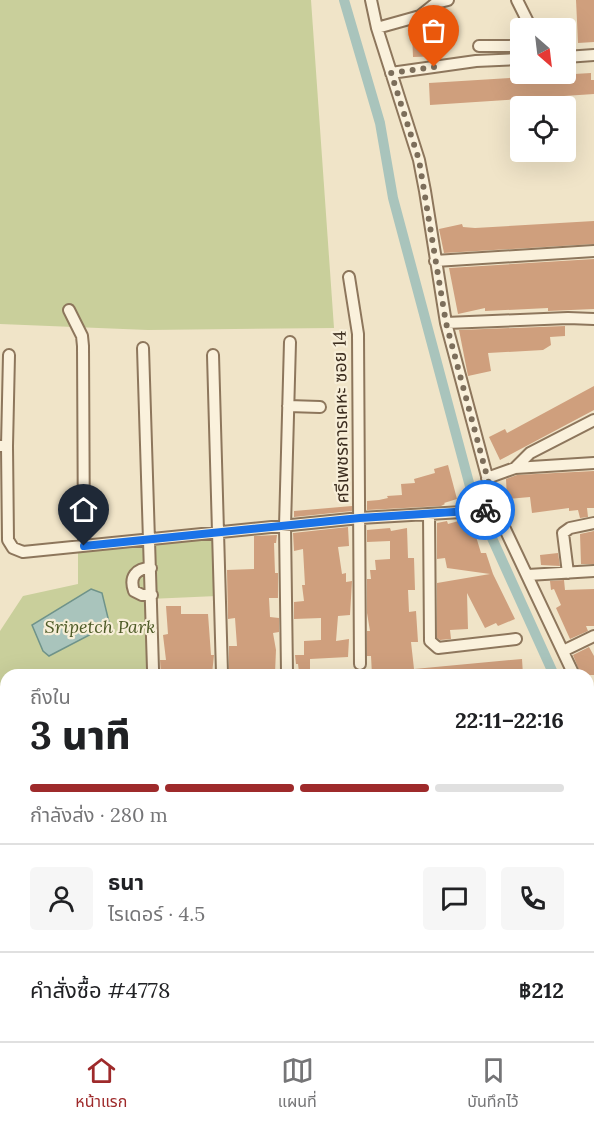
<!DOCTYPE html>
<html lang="th">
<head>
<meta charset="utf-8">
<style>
  body { margin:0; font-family:Lora,"Noto Sans Thai",serif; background:#f6f6f6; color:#202124; height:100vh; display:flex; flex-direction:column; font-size:22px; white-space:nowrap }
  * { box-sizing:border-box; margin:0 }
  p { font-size:20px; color:#757577 }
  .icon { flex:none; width:33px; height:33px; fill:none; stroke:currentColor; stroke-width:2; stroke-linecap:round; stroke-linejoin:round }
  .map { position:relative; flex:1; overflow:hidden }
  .details { position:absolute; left:0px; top:669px; width:594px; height:372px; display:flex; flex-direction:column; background:#fff; border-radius:18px 18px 0 0; box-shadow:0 6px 24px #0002 }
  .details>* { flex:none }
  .needle { width:39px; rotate:152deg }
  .controls { position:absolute; left:510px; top:18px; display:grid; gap:12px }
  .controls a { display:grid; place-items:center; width:66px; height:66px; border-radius:6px; background:#fff; box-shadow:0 6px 24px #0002; font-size:30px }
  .pin { position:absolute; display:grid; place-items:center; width:51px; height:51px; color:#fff; margin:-62px -26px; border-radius:50% 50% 50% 0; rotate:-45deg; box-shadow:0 0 6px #0007 }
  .pin .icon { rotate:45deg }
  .courier { position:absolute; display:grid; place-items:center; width:60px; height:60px; margin:-30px; border:4px solid #1a73e8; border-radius:50%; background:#fff; color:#222; box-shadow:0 2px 8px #0007 }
  .headline em { font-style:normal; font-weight:800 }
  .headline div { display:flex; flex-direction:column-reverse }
  .headline { display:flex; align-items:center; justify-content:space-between; height:102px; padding:0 30px }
  h1 { font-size:39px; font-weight:800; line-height:45px }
  .bar { display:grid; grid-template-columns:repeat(4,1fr); gap:9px 6px; align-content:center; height:72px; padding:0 30px }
  .bar i { height:8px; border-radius:4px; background:#e0e0e0 }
  .bar .selected { background:#9e2a2b }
  .bar p { grid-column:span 4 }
  .line { display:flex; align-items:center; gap:15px; padding:0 30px; border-top:2px solid #e0e0e0 }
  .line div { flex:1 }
  .round { display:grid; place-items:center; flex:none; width:63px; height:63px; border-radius:6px; background:#f6f6f6 }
  .dock { display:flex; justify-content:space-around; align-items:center; height:84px; border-top:2px solid #e0e0e0; background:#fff; font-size:16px; color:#757577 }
  .dock a { display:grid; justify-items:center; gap:3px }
  .dock .selected { color:#9e2a2b }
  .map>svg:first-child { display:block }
  .green { fill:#c9cf9b }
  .water { fill:#a9c4bc; stroke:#6f938a; stroke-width:1.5 }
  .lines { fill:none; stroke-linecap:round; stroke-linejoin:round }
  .canal { stroke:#a9c4bc; stroke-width:10 }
  .building { fill:#cf9f7d }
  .minor-casing { stroke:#8d765c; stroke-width:14 }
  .minor { stroke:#faf1dc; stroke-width:10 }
  .done { stroke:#7c6e5b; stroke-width:6; stroke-dasharray:0 10.8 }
  .route { stroke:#1a73e8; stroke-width:8 }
  .labels { text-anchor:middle; stroke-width:4.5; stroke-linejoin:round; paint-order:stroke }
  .street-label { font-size:18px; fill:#3d2e20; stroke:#f7eed8 }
  .park-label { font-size:18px; font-style:italic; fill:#4d5a26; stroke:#f7eed8 }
</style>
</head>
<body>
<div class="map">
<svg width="594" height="1041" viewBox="0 0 594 1041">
  <rect width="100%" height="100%" fill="#f0e4c8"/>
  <path class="green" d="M0 0H311L334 328 148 330 0 324Z
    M216 533 217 596 149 599 150 675H6V693L0 685V631L23 596 78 584V548Z"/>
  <path class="water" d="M91 589 102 593 109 622 103 628 49 656 43 651 32 625Z"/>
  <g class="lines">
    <path class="canal" d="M344 0 380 123 393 198 472 494 554 675
      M588 751 594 764"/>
  </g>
  <path class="building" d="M576 0H594V42L578 43Z
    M442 29 443 56 413 57 412 30Z
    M591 73V80H594V94L430 105 429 83Z
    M594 221V244L444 253 439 229 462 224 463 227 475 228Z
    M594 259V309L548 311V308L485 311V308L458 314 449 268Z
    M565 326V336L550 337 551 345 543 350 488 353 491 371 468 376 459 330Z
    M594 386V410L500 460 489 437 505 429 507 433Z
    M448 465 457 499 444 503 445 504 441 506 367 510V501L379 500 388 498 387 496 402 495 401 484 415 483 414 479 435 473 434 469Z
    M594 471V508H587L588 517 580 518 578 510 569 511V508L532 513 530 497 507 499 506 479 517 475Z
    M352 506V511L294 517V511Z
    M462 520 466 532 474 530 481 553H486L493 574 515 619 498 626 496 623 485 628 467 593 468 629 450 630 451 639 440 640 437 638V583L490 574 447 568 445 558 437 559V523L447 521 448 524Z
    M348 527 349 546 338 547 342 574 346 573V582L352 581 350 615 338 616 336 641 349 639 348 657 310 659V671L299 672 298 664H296L295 655H304V641L321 640V618L294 619V602L304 601 302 585H305L303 549 294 551 293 533Z
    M390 528 391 531 407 528 408 558H414L415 590H408L409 612 416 611 418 642H411L414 669 522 659 523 675H372L371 656H367V631H370L367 613V579H371L370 570H376L375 560 390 559V541L367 542V530Z
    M594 531V564H581L580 534Z
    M277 535 276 543H274L275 573H278V598H269L270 617 279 618V632L273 633 276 650 275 673 229 675V646H237L235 618 228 619 227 570 254 569V536Z
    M558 553 560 566 541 565 540 555Z
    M564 580 565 590 594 589V626H586L588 631 570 639 556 608 561 605 554 589 551 590 550 581Z
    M166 606H181V614H208L211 655H214L212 674 161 675 160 660H166L163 635 168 634Z
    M589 647 594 656V675H581L573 655Z"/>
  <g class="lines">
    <defs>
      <path id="minor" d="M371 0 377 28 419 160 425 191 446 323 496 510 574 675
        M517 0 531 28
        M377 28 420 16 436 3 448 0
        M479 46H510L520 44
        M566 57 594 55
        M391 73 476 61 520 59
        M435 261 594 251
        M349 277 358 334 360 664
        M69 310 82 336 83 346 84 546
        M446 323 568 318 594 319
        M143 348 153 669
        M213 355 222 673
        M288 406 320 407
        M0 446H7L8 540 13 548 23 552 360 518 496 510
        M7 446 9 355
        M515 468 530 453 594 420
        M487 478 515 468 594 463
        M429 514 430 641 438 648 516 639
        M151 568C136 568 129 577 134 591L142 595H152
        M568 573 563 533 570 528 594 523
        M528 575 594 571
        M563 651 594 636
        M287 673 285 526 290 342
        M588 707 594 720
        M0 717H6
        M0 766H6
        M588 888 594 887
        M588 944 594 943
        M109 1035V1041
        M155 1035V1041
        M288 1035V1041
        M349 1035V1041
        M5 1041 6 882
        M54 1041V1035
        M207 1041 208 1035
        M251 1041V1035
        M401 1041V1035
        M448 1041V1035
        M498 1041V1035
        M563 1041V1035"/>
    </defs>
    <use href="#minor" class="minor-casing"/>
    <use href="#minor" class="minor"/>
  </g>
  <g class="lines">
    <path class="done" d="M434 67 391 73 419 160 446 323 496 510H485"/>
    <path class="route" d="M84 546 360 518 485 510"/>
  </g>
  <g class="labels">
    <g class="street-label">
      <text transform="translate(341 417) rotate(-91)" y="6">ศรีเพชรการเคหะ ซอย 14</text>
    </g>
    <g class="park-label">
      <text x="100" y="633">Sripetch Park</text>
    </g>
  </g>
</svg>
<div class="controls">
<a><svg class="needle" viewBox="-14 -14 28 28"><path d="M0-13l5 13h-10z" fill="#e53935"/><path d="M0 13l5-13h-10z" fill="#757577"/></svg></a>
<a><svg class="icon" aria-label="locate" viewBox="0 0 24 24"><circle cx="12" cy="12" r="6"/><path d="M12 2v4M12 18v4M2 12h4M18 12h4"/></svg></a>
</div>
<div class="pin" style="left:434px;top:67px;background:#ea580c"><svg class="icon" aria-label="bag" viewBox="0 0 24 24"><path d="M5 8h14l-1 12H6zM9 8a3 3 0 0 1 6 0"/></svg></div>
<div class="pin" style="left:84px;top:546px;background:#1f2937"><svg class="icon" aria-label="home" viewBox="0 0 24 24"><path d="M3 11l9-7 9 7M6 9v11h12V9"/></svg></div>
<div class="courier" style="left:485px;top:510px"><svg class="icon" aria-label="bike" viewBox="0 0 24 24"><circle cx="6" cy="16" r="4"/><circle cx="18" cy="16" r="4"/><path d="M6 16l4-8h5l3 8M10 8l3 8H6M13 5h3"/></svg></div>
<section class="details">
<div class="headline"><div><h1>3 นาที</h1><p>ถึงใน</p></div><em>22:11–22:16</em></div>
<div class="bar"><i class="selected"></i><i class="selected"></i><i class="selected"></i><i></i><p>กำลังส่ง · 280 m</p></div>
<div class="line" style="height:108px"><a class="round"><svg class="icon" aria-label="person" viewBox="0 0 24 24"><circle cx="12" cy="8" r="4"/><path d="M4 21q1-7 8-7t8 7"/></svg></a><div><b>ธนา</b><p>ไรเดอร์ · 4.5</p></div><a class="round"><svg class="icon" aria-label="chat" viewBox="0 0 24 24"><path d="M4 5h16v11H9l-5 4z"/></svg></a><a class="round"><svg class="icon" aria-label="phone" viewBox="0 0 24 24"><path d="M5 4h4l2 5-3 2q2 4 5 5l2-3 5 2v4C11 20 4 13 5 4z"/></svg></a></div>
<div class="line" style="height:78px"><div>คำสั่งซื้อ #4778</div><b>฿212</b></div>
</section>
</div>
<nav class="dock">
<a class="selected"><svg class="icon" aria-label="home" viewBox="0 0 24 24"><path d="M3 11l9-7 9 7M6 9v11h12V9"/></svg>หน้าแรก</a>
<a><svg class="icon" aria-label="map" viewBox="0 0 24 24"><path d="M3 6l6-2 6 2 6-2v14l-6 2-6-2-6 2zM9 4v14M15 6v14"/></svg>แผนที่</a>
<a><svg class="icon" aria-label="saved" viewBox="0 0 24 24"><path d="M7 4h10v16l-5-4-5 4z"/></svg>บันทึกไว้</a>
</nav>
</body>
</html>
